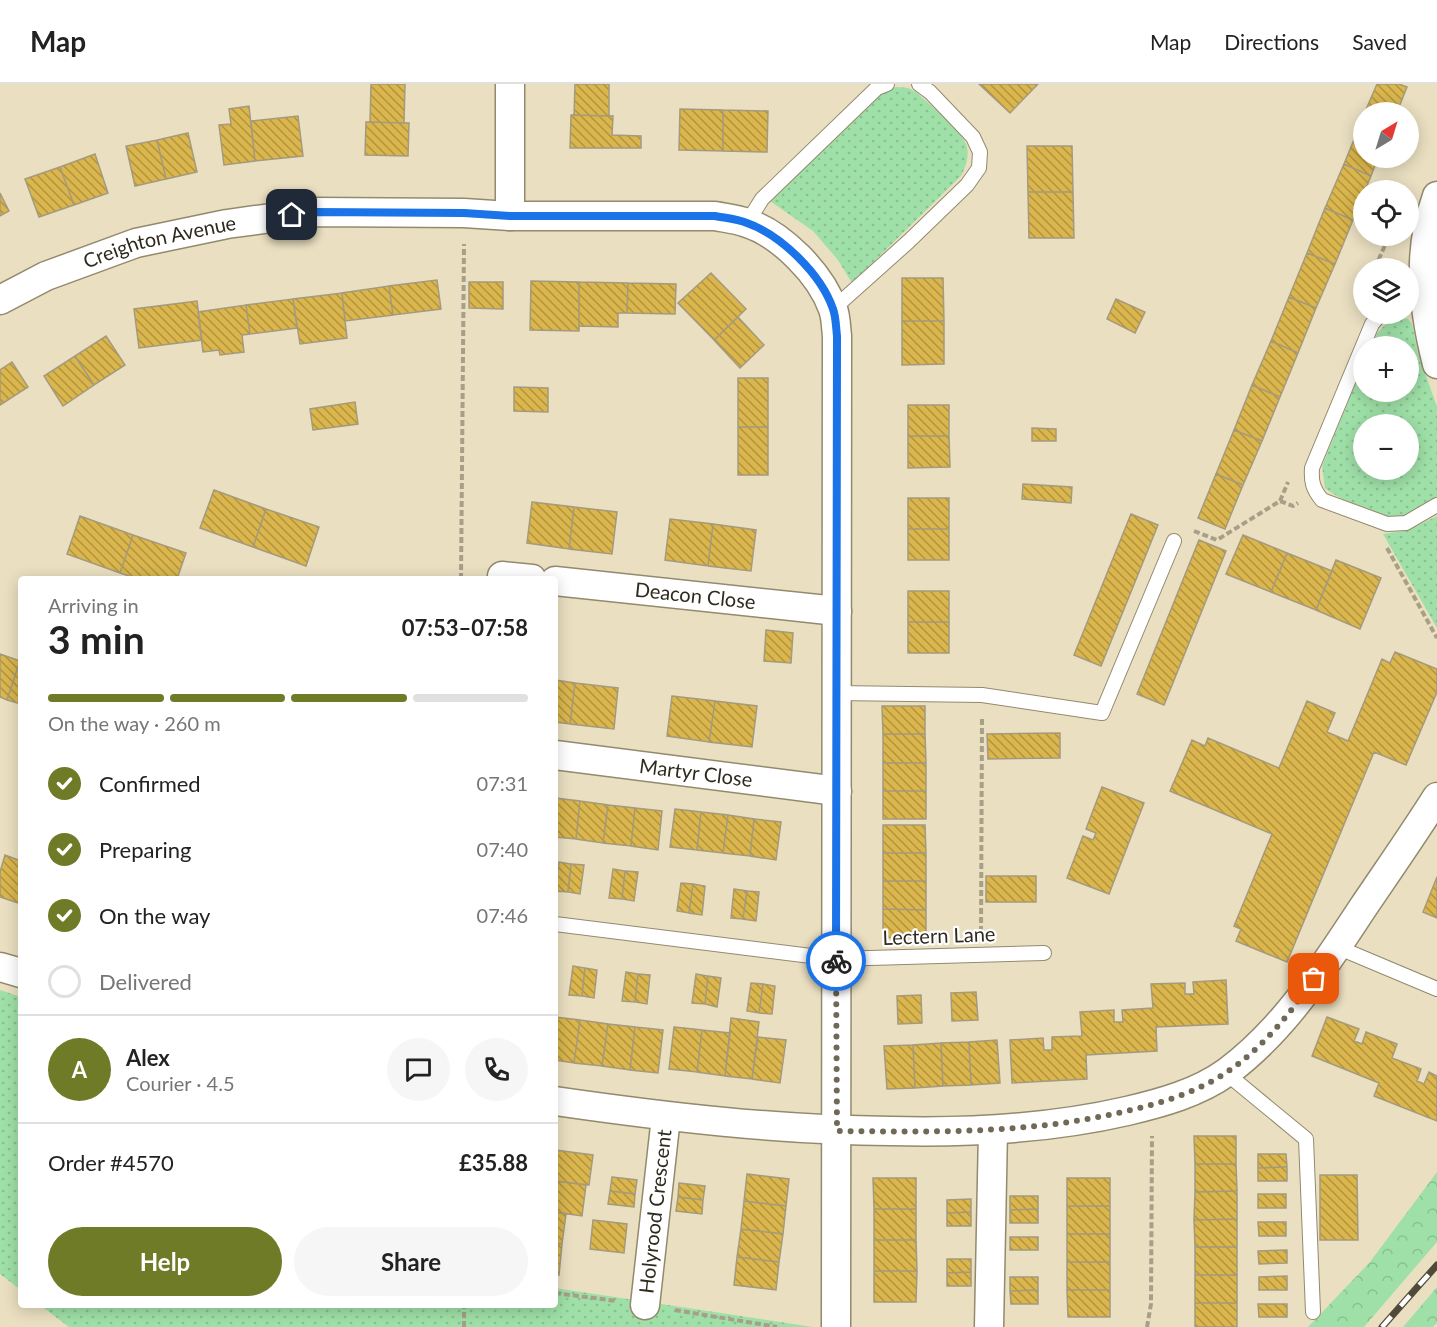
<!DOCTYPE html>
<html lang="en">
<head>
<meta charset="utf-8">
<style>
  body { margin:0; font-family:Lato,sans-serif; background:#f6f6f6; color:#222; height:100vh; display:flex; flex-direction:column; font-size:22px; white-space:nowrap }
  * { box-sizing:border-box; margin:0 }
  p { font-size:20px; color:#767676 }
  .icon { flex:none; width:33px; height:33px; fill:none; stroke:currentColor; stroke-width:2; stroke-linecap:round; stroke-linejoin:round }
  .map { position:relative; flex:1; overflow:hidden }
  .sheet { position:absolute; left:18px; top:492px; width:540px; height:732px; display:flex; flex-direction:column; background:#fff; border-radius:6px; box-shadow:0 3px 15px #0003 }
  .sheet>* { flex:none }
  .needle { width:39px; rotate:38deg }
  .tools { position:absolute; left:1353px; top:18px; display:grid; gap:12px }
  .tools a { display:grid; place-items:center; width:66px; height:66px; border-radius:50%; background:#fff; box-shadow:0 3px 15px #0003; font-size:30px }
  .pin { position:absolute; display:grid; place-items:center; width:51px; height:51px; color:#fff; margin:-26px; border-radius:12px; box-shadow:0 3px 9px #0006 }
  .courier { position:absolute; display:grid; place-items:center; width:60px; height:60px; margin:-30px; border:4px solid #1a73e8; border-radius:50%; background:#fff; color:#222; box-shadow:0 2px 8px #0007 }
  .headline em { font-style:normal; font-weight:700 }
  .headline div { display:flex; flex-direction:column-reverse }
  .headline { display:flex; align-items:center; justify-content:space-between; height:102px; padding:0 30px }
  h1 { font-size:39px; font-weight:700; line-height:45px }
  .bar { display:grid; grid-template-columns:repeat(4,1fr); gap:9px 6px; align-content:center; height:72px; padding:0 30px }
  .bar i { height:8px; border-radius:4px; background:#e0e0e0 }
  .bar .current { background:#707b27 }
  .bar p { grid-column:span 4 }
  .line { display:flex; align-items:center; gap:15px; padding:0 30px; border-top:2px solid #e0e0e0 }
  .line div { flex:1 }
  .round { display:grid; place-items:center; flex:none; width:63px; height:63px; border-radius:32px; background:#f6f6f6 }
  ol { padding:0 30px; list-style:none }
  li { display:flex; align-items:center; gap:18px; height:66px }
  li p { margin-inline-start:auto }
  li .icon { padding:6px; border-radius:50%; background:#707b27; color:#fff; stroke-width:4 }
  li:last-child { color:#767676 }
  li i { width:33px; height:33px; border:3px solid #e0e0e0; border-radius:50% }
  .cta { display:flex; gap:12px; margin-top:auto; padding:12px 30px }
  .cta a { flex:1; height:69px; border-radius:36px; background:#707b27; color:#fff; font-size:24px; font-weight:700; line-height:69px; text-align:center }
  .cta a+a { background:#f6f6f6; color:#222 }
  header { display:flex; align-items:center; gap:36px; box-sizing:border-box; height:84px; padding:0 30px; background:#fff; border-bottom:2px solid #e0e0e0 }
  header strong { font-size:28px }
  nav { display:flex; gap:33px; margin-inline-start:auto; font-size:21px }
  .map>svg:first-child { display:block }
  .green { fill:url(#green-dots); fill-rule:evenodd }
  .forest { fill:url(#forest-crowns) }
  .building { fill:url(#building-back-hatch); stroke:#a49a7e; stroke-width:1.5 }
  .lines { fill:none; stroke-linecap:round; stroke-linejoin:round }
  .lane-casing { stroke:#93896d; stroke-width:16 }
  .street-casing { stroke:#93896d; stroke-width:31 }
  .path { stroke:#a89f88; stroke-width:4; stroke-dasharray:6 3; stroke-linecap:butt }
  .lane { stroke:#fff; stroke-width:14 }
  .street { stroke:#fff; stroke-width:28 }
  .rail-casing { stroke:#4f4a3a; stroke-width:7 }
  .rail { stroke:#fff; stroke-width:4.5; stroke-dasharray:14; stroke-linecap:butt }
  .done { stroke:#706957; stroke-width:6; stroke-dasharray:0 10.8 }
  .route { stroke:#1a73e8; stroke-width:8 }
  .labels { text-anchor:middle; stroke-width:4.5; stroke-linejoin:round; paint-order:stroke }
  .street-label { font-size:20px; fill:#2e2a1e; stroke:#fff }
</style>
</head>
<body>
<header>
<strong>Map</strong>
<nav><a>Map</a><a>Directions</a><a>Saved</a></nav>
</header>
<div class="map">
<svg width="1437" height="1243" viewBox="0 0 1437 1243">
  <defs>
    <pattern id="green-dots" width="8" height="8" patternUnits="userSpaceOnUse" patternTransform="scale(1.5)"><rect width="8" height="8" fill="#9fe0a8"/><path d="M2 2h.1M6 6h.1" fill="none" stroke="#89c090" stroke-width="1.8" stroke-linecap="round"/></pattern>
    <pattern id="forest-crowns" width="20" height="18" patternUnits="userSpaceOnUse" patternTransform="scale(1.5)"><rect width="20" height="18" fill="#9fe0a8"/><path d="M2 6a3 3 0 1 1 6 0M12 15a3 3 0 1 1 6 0" fill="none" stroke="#89c090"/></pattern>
    <pattern id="building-back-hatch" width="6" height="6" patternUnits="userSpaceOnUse" patternTransform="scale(1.5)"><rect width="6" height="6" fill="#dab64d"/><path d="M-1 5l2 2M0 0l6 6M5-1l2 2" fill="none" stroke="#b1943f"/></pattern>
  </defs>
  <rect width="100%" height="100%" fill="#eadfc1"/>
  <path class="green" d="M897 3 908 4 916 8C928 19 961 46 966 60 970 71 966 82 961 92L852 199 838 176 813 147 770 117 876 13 885 6Z
    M1401 233 1408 235 1412 240 1418 269 1437 323V415C1425 421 1411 430 1399 433 1382 435 1338 415 1325 404L1322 382 1363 281 1364 308H1408V262H1371C1378 246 1384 239 1401 233ZM1364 340H1408V386H1364Z
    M1437 432V544L1383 450 1409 446Z
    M0 906 21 913V1206L0 1190Z
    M555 1204 813 1243H69L40 1221H555Z"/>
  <path class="forest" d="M1437 1088V1158L1364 1243H1308L1370 1178Z
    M1437 1203V1239L1433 1243H1403Z"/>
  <path class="building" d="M371 0H405L404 39 370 38Z
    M575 0H609V32L574 31Z
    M979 0H1038L1010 29Z
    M1377 0H1399L1407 3 1397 28H1365Z
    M249 22 255 77 224 81 219 41 231 40 229 25Z
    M680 25 723 26V67L679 66Z
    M723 26 768 27 767 68 723 67Z
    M571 31 613 32 612 51 641 52V64H570Z
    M298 32 303 72 255 77 251 37Z
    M1362 36 1364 37V74H1378L1371 92 1344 80Z
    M366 38 409 39 408 72 365 71Z
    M188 49 197 88 166 95 157 56Z
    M157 56 166 95 135 102 126 62Z
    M1027 62H1072L1073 108H1028Z
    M95 70 108 109 74 121 60 83Z
    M1344 80 1371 92 1353 136 1325 124Z
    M60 83 74 121 39 133 25 95Z
    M1028 108H1073L1074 154H1029Z
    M0 109 9 127 0 132Z
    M1325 124 1353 136 1335 180 1307 169Z
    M1307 169 1335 180 1316 224 1289 213Z
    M711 189 746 225 714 256 678 219Z
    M902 194H943L944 237H902Z
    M437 196 441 225 393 231 389 202Z
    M531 197 579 198V247L530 246Z
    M469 198H503V225L469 224Z
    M579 198 628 199 627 229H618V243L579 242Z
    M628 199 676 200 675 230 627 229Z
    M389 202 393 231 345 237 342 209Z
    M342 209 347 254 300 260 293 215Z
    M1289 213 1316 224 1298 269 1271 257Z
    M293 215 297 244 250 250 246 221Z
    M1116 215 1145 228 1135 249 1107 235Z
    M197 217 202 256 139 264 134 225Z
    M246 221 250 250 242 251 244 268 220 271 219 266 203 268 198 228Z
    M738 233 764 261 740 284 714 256Z
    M902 237H944V280L902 281Z
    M106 252 125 281 94 301 75 272Z
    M1271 257 1298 269 1280 313 1252 301Z
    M75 272 94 301 63 322 44 292Z
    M12 278 28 303 0 321V286Z
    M738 294H768V343H738Z
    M1252 301 1280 313 1262 357 1234 346Z
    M514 303 548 304V328L514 327Z
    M355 318 358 340 313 346 310 325Z
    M908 321H949V352H908Z
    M738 343H768V391H738Z
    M1032 344 1056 345V357H1032Z
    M1234 346 1262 357 1243 401 1216 390Z
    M908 352H949L950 383 908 384Z
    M1216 390 1243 401 1225 445 1198 434Z
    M1023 400 1072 403 1071 419 1022 415Z
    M214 406 266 425 253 463 200 444Z
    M908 414H949V445H908Z
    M532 418 574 423 569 465 527 459Z
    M574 423 617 428 612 470 569 465Z
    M266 425 319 443 306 482 253 463Z
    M1131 430 1158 441 1101 582 1074 571Z
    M80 432 133 451 120 489 67 470Z
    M670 435 713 440 708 482 665 476Z
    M713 440 756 446 751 487 708 482Z
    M908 445H949V476H908Z
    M133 451 186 469 177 495H138L120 489Z
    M1243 451 1287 469 1271 508 1226 490Z
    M1199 456 1226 467 1164 621 1137 610Z
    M1287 469 1332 487 1316 526 1271 508Z
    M1336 476 1381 494 1360 545 1316 526Z
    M908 507H949V538H908Z
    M908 538H949V569H908Z
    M766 546 793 549 791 579 764 577Z
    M1395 568 1437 585V608L1406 681 1374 668 1287 878 1236 857 1241 845 1234 842 1272 750 1170 707 1192 656 1205 662 1208 654 1279 684 1307 617 1335 629 1327 648 1348 657 1382 575 1390 579Z
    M0 570 20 577 7 616 0 613Z
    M20 577H21V620L7 616Z
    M555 596 575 599 570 640 555 638Z
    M575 599 618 604 614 645 570 640Z
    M672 612 715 617 709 658 667 652Z
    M715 617 757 622 752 663 709 658Z
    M882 622H925V650H883Z
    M1060 649V674L988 675 987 650Z
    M883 650H925L926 679H883Z
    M883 679H926V707H883Z
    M1102 703 1144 719 1109 810 1067 794 1083 752 1093 756 1096 749 1086 745Z
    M883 707H926V735H883Z
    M555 714 580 717 576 755 555 753Z
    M580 717 608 721 603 759 576 755Z
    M608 721 635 724 631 762 603 759Z
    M635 724 662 727 658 766 631 762Z
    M675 725 701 728 697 766 670 763Z
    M701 728 728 731 723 769 697 766Z
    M728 731 754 735 750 772 723 769Z
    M754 735 781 738 776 776 750 772Z
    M883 741H925L926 769H883Z
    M883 769H926V797H883Z
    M5 771 21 777V820L0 813V788Z
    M559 778 571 780 568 808 555 807Z
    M571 780 584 781 580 810 568 808Z
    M613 785 625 787 622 815 609 814Z
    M625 787 638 788 634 817 622 815Z
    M986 792H1036V818H986Z
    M1437 793V834L1423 828Z
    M883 797H926V826L883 825Z
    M681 799 693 800 689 829 677 827Z
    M693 800 705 802 702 831 689 829Z
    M734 805 747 807 743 835 731 834Z
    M747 807 759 808 756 837 743 835Z
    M883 825 926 826V853L883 854Z
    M573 882 585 884 582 912 569 911Z
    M585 884 597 886 594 914 582 912Z
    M626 888 638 890 635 918 622 917Z
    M638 890 650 891 647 920 635 918Z
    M696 890 708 892 705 920 692 919Z
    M708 892 721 894 717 923 705 920Z
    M1226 896 1228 940 1156 943 1157 967 1086 971 1087 995 1012 999 1010 956 1043 954 1044 966H1052V953L1082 952 1080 928 1114 926V938H1123L1122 926 1153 924 1151 900 1185 899V910H1194L1193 898Z
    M751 899 763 900 759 929 747 927Z
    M763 900 775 902 772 930 759 929Z
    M976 908 978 936 952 937 951 909Z
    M921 911 922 939 898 940 897 912Z
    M555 933 580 936 574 979 555 976Z
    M1327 933 1359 945 1354 957 1362 960 1366 948 1397 960 1392 974 1421 985 1417 997 1424 1000 1429 988 1437 992V1037L1374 1012 1379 999 1312 972Z
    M731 934 759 938 752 995 725 992Z
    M580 936 608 940 602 982 574 979Z
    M608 940 635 943 630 986 602 982Z
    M635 943 663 946 658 989 630 986Z
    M674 943 702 946 697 988 669 985Z
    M702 946 730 949 725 992 697 988Z
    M758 953 786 956 780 999 752 995Z
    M997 956 1000 999 971 1001 969 958Z
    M969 958 971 1001 943 1002 941 959Z
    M941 959 943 1002 915 1004 913 961Z
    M913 961 915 1004 887 1005 884 962Z
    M1194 1052H1236V1080H1195Z
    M555 1066 593 1071 589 1101 555 1097Z
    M1258 1070H1286L1287 1083 1258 1084Z
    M1195 1080H1236L1237 1107 1195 1108Z
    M1287 1083V1097H1258V1084Z
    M747 1090 789 1095 786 1122 744 1117Z
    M1320 1091H1357L1358 1156H1320Z
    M612 1093 637 1096 635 1110 610 1107Z
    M873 1094H916V1125H874Z
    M1067 1094H1110V1122H1067Z
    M555 1097 586 1101 582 1132 555 1128Z
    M679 1099 705 1102 703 1116 678 1113Z
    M610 1107 635 1110 634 1123 608 1120Z
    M1237 1107V1135L1194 1136 1195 1108Z
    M1258 1110H1286V1124H1258Z
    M1010 1112H1038V1125L1010 1126Z
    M678 1113 703 1116 702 1130 676 1127Z
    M971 1115V1128L947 1129V1116Z
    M744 1117 786 1122 783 1150 741 1145Z
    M1067 1122H1110V1150H1067Z
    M874 1125H916V1156H874Z
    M1038 1125V1139H1010V1126Z
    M555 1128 566 1130 562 1160 555 1159Z
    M971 1128V1142H947V1129Z
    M1237 1135V1163H1195L1194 1136Z
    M593 1136 627 1140 624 1169 590 1165Z
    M1258 1138H1286V1152H1259Z
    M741 1145 783 1150 779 1178 737 1173Z
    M1067 1150H1110V1178H1067Z
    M1010 1153H1038V1166H1010Z
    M874 1156H916L917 1187H874Z
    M555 1159 562 1160 559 1191 555 1190Z
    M1195 1163H1237V1191H1195Z
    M1287 1166V1179L1259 1180 1258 1167Z
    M737 1173 779 1178 776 1206 734 1201Z
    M947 1175H971V1188L947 1189Z
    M1067 1178H1110V1206H1067Z
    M874 1187H917L916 1218H874Z
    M971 1188V1202H947V1189Z
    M1195 1191H1237V1219H1195Z
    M1287 1192V1206H1259V1193Z
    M1010 1193H1038V1206L1010 1207Z
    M1038 1206V1220H1011L1010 1207Z
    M1067 1206H1110V1233H1068Z
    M1195 1219H1237V1243H1195Z
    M1258 1220H1287V1233H1259Z"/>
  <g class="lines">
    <defs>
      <path id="lane" d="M747 139 762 115 877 4 887 0
        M833 225 908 158 967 101 979 84 980 68 973 53 930 8 919 0
        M1386 230 1379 232 1372 240 1312 384C1311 398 1313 405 1322 416L1387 440 1406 439 1437 421
        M836 609 982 611 1102 629 1174 457
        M555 840 835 875 1044 869
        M1337 863 1437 905
        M1226 989 1306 1055 1313 1228"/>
      <g id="street">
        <path d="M1437 112C1434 122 1430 133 1428 144 1419 187 1426 237 1437 280"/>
        <path d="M510 132V0"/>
        <path id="s1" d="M0 216 46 192 136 159 227 140 314 128 464 129 510 132H715C725 134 737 135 747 139 781 150 821 190 833 225 836 233 836 244 837 252L836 1243"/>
        <path d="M502 492 532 495"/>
        <path id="s2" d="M555 497 837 527"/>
        <path id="s3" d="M555 671 837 707"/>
        <path d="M0 883 21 889"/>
        <path d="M555 1017C666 1033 777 1046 890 1047 969 1049 1049 1045 1127 1027 1161 1019 1198 1009 1227 988 1285 945 1323 884 1362 825 1387 788 1413 751 1437 713"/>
        <path id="s4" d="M645 1221 666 1033"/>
        <path d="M989 1243 993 1046"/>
      </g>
    </defs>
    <use href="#lane" class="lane-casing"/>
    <use href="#street" class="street-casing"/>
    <path class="path" d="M1375 184 1389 152
      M1280 417 1288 398
      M1194 447 1217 456 1280 417 1293 422 1298 419
      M1387 464 1437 554
      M461 495 464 160
      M981 848 982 633
      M555 1209 617 1217
      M675 1226 777 1243
      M464 1243V1221
      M1147 1243 1151 1220 1152 1052"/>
    <use href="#lane" class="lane"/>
    <use href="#street" class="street"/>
    <defs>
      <path id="rail" d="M1382 1243 1437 1181"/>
    </defs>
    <use href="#rail" class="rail-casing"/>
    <use href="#rail" class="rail"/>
  </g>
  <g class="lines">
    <path class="done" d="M836 877 837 1047C933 1048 1029 1050 1122 1028 1158 1020 1193 1010 1224 990 1261 966 1290 930 1314 895"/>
    <path class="route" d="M292 131 314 128 464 129 510 132H715C725 134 737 135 747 139 781 151 821 190 833 225 836 233 836 244 837 252L836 877"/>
  </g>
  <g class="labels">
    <g class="street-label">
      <text dy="7" stroke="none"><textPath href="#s1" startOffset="171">Creighton Avenue</textPath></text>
      <text dy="7" stroke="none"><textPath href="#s2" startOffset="141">Deacon Close</textPath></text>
      <text dy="7" stroke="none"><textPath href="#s3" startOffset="142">Martyr Close</textPath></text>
      <text transform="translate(939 852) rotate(-2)" y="7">Lectern Lane</text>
      <text dy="7" stroke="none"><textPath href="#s4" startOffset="94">Holyrood Crescent</textPath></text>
    </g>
  </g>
</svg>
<div class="tools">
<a><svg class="needle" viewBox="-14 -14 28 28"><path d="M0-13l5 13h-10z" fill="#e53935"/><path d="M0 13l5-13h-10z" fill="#767676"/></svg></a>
<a><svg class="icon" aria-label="locate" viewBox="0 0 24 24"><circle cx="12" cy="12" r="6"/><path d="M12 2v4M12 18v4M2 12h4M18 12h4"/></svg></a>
<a><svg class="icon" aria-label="layers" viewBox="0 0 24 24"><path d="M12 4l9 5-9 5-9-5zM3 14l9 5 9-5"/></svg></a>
<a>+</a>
<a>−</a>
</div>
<div class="pin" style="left:1314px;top:895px;background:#ea580c"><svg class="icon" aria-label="bag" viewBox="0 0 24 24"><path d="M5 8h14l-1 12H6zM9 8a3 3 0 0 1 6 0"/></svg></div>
<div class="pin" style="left:292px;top:131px;background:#1f2937"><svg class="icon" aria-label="home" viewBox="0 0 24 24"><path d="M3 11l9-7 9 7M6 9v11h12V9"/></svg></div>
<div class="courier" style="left:836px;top:877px"><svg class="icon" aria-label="bike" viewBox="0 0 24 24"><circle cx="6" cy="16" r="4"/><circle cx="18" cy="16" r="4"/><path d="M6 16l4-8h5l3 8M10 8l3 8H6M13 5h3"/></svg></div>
<section class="sheet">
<div class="headline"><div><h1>3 min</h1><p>Arriving in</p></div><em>07:53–07:58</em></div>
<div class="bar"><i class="current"></i><i class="current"></i><i class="current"></i><i></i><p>On the way · 260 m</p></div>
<ol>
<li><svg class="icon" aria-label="check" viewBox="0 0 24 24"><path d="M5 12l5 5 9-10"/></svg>Confirmed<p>07:31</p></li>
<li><svg class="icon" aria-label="check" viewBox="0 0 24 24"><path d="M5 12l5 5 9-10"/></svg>Preparing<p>07:40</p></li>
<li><svg class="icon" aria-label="check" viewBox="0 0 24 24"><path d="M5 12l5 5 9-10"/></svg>On the way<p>07:46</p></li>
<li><i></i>Delivered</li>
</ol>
<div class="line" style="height:108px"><b class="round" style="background:#707b27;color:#fff">A</b><div><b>Alex</b><p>Courier · 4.5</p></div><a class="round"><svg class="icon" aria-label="chat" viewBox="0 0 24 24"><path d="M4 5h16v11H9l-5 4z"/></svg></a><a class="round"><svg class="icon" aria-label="phone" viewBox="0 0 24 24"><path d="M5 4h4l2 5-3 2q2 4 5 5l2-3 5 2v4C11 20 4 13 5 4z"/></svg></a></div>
<div class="line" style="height:78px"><div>Order #4570</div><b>£35.88</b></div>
<div class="cta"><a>Help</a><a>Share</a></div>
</section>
</div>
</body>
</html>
